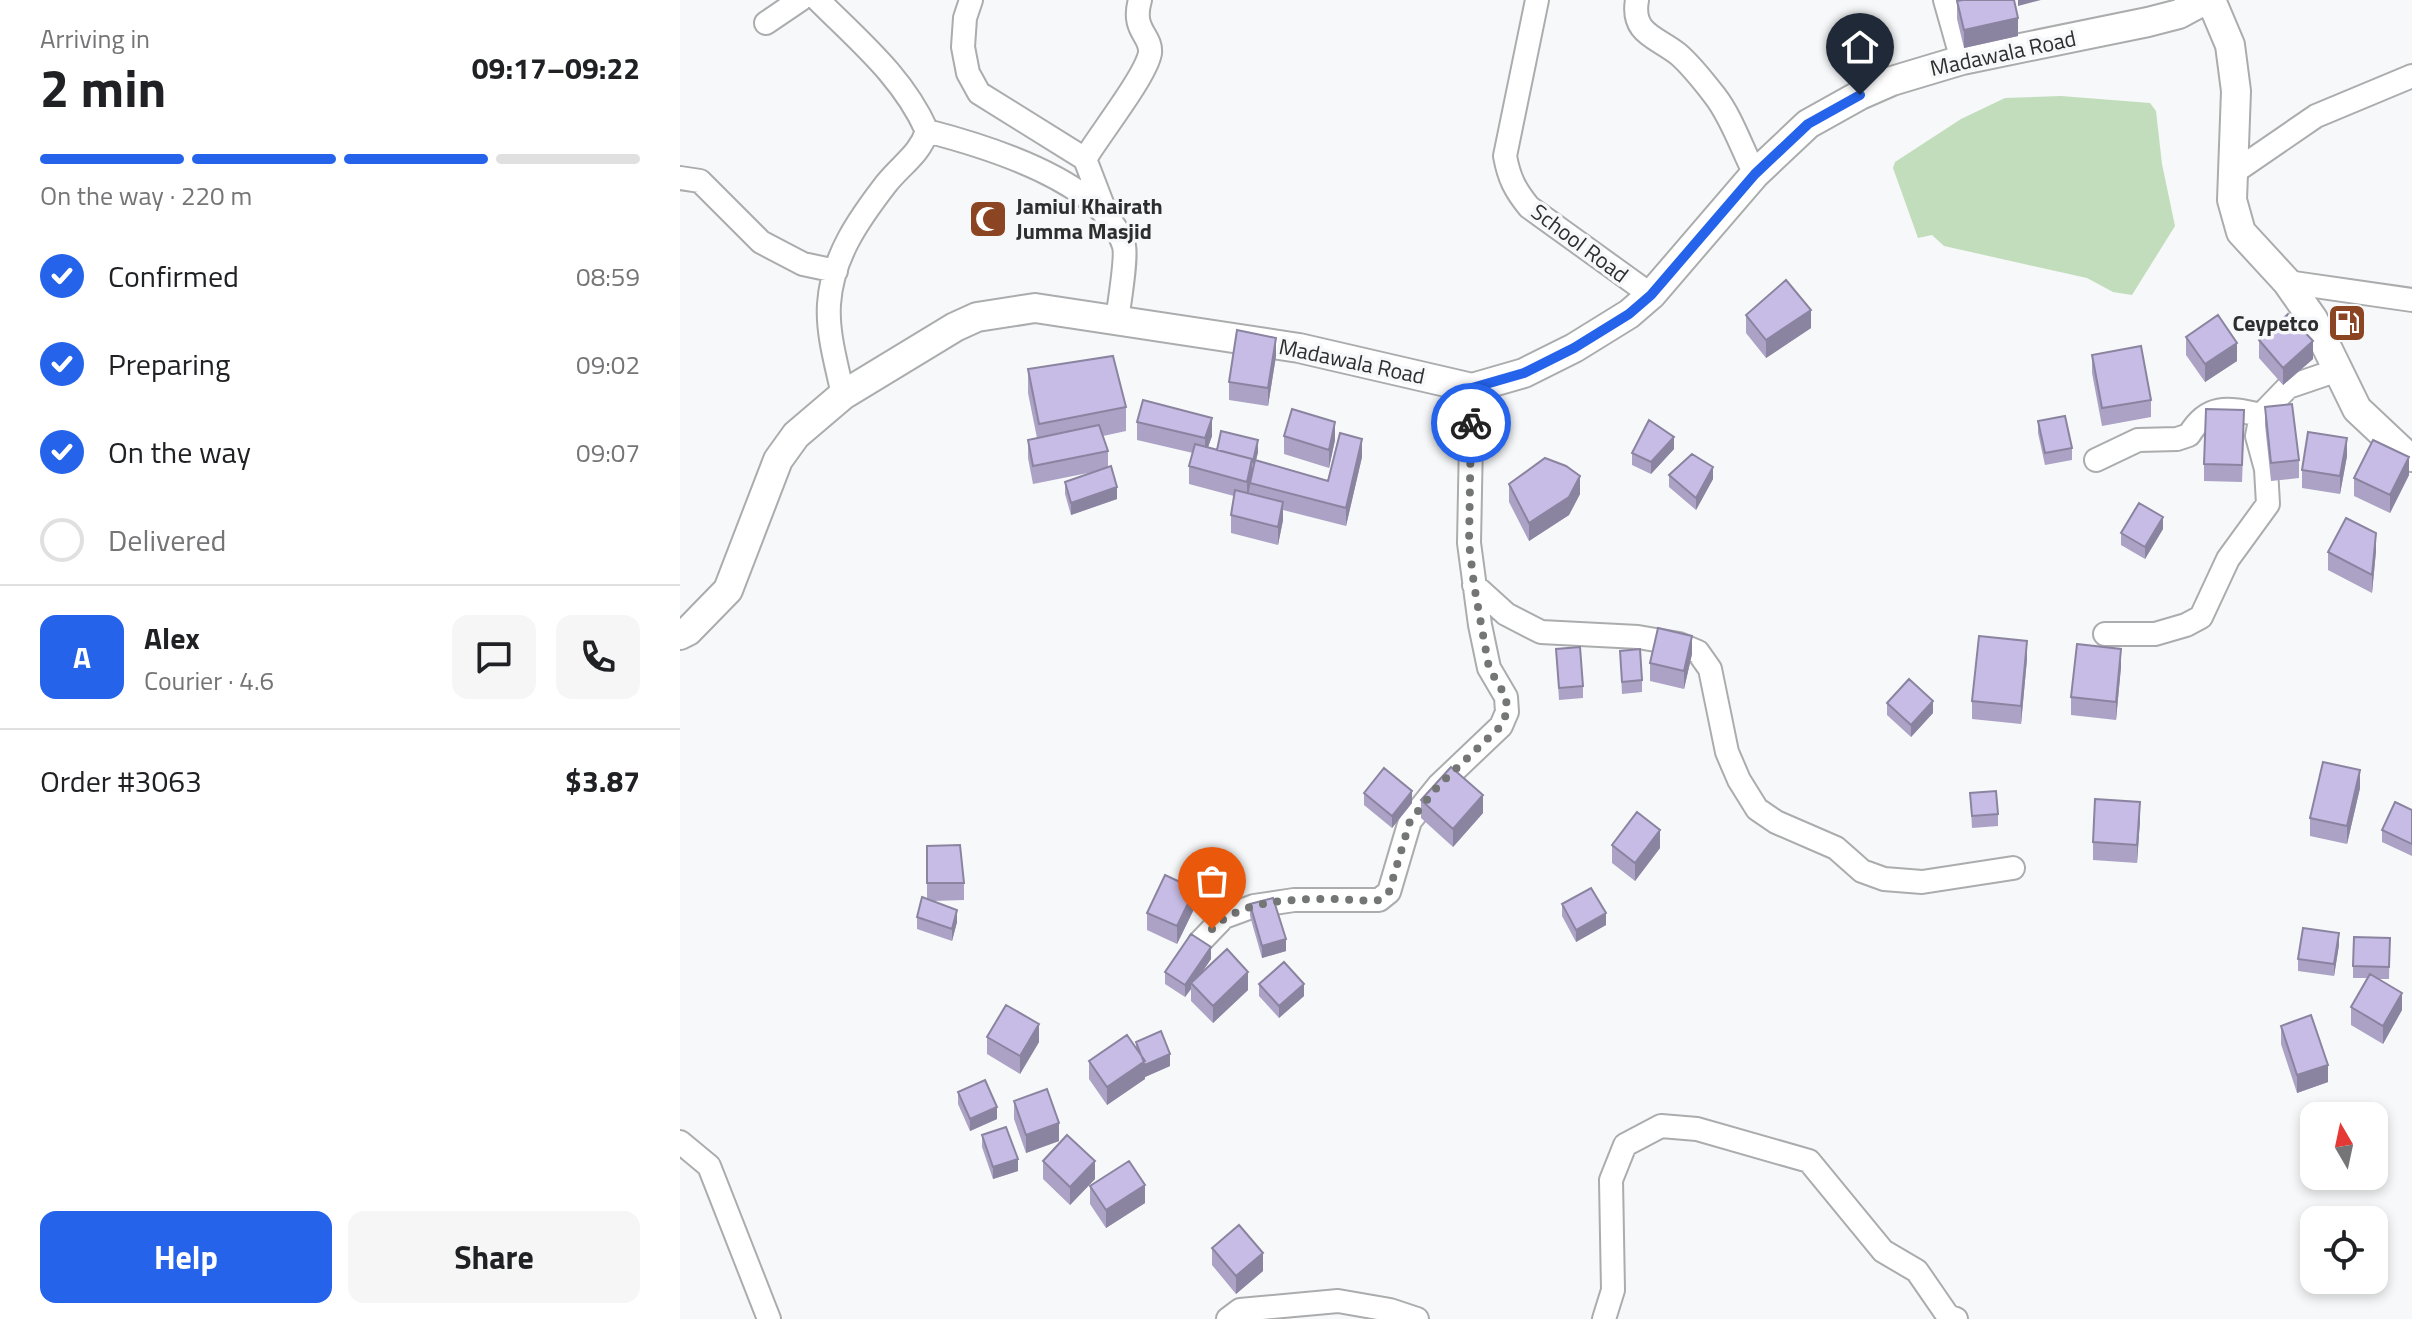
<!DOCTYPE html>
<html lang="en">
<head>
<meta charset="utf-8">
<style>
  body { margin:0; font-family:"Titillium Web",sans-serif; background:#f6f6f6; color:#202124; height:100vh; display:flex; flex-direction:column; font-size:30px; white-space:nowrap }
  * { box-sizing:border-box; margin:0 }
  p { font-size:26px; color:#757577 }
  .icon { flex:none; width:44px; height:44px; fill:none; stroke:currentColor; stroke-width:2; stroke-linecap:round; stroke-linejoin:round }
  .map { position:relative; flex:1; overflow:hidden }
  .details { display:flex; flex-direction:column; background:#fff; width:680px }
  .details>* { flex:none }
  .needle { width:52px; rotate:351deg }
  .fabs { position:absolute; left:1620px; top:1102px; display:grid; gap:16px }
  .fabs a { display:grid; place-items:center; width:88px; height:88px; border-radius:16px; background:#fff; box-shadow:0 4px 12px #0003; font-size:40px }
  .pin { position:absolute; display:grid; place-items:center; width:68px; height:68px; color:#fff; margin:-82px -34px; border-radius:50% 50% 50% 0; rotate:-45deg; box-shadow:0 0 8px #0007 }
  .pin .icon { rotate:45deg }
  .courier { position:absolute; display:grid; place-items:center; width:80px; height:80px; margin:-40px; border:6px solid #2563eb; border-radius:50%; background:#fff; color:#222; box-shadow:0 2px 10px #0007 }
  .summary em { font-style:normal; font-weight:700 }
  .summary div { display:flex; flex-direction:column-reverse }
  .summary { display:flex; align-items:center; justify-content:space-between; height:136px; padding:0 40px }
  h1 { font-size:52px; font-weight:700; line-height:60px }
  .bar { display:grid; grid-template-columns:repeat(4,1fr); gap:12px 8px; align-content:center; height:96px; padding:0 40px }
  .bar i { height:10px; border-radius:6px; background:#e0e0e0 }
  .bar .on { background:#2563eb }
  .bar p { grid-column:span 4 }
  .line { display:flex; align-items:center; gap:20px; padding:0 40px; border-top:2px solid #e0e0e0 }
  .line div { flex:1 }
  .round { display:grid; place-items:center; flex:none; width:84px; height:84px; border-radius:16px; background:#f6f6f6 }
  ol { padding:0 40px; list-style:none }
  li { display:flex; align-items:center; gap:24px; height:88px }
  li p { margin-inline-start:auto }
  li .icon { padding:8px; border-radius:50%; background:#2563eb; color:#fff; stroke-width:4 }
  li:last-child { color:#757577 }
  li i { width:44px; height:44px; border:4px solid #e0e0e0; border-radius:50% }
  .primary-button { display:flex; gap:16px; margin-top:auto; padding:16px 40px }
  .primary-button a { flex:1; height:92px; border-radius:16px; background:#2563eb; color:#fff; font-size:32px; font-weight:700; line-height:92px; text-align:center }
  .primary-button a+a { background:#f6f6f6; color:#202124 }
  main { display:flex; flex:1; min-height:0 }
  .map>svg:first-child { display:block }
  .park { fill:#c2ddbb }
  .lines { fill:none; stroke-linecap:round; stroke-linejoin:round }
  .minor-casing { stroke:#abacad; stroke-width:26 }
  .major-casing { stroke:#abacad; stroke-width:32 }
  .minor { stroke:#fff; stroke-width:22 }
  .major { stroke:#fff; stroke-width:28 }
  .wall { fill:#aba2c5 }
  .shaded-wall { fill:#8b84a0 }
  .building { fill:#c7bce5; stroke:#8b84a0; stroke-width:2 }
  .done { stroke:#747575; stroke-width:8; stroke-dasharray:0 14.4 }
  .route { stroke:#2563eb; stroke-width:10 }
  .labels { text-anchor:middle; stroke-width:7; stroke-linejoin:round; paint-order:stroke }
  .street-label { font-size:22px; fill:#2d2e2e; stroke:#f7f8f9 }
  .poi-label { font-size:22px; font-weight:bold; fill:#2d2e2e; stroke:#f7f8f9; text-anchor:start }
</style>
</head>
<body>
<main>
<section class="details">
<div class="summary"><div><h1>2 min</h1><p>Arriving in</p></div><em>09:17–09:22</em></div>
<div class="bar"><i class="on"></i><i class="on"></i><i class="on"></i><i></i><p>On the way · 220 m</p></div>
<ol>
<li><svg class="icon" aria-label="check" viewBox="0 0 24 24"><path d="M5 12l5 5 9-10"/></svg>Confirmed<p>08:59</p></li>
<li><svg class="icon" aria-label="check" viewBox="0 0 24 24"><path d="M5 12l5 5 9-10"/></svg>Preparing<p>09:02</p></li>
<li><svg class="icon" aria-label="check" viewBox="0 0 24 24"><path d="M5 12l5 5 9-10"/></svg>On the way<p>09:07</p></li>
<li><i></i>Delivered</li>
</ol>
<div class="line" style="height:144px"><b class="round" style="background:#2563eb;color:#fff">A</b><div><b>Alex</b><p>Courier · 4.6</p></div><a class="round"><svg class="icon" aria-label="chat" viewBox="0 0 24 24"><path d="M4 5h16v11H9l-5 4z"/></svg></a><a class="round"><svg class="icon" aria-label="phone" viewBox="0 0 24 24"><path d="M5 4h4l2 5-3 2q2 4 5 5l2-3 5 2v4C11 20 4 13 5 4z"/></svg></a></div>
<div class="line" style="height:104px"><div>Order #3063</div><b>$3.87</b></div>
<div class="primary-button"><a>Help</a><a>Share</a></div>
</section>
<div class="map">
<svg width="1732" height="1319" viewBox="0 0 1732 1319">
  <rect width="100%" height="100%" fill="#f7f8f9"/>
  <path class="park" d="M1381 96 1470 103 1476 111 1482 164 1495 226 1452 295 1433 292 1407 278 1264 246 1252 235 1238 238 1213 168 1215 162 1281 119 1325 98Z"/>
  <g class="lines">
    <defs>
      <path id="minor" d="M138 0C179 41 223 77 247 131 305 146 424 181 444 246 447 258 439 305 437 320
        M291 0 285 18 283 47 288 73 299 93 405 159 428 219
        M857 0 825 156C829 178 835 190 849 207L971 295
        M957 0C951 34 977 37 998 54 1011 65 1025 83 1035 96 1052 118 1062 149 1075 174
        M1265 0 1282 60
        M86 23 120 0
        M405 159C419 135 466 76 470 53 472 35 451 31 460 0
        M1553 173 1636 116 1732 76
        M0 178 20 181 81 242 123 264 156 271
        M1607 282 1732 300
        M163 395C157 366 147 334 149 304 152 257 179 219 206 184 221 165 240 154 247 131
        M1416 460 1458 440 1497 439 1509 435C1528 403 1548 408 1581 415
        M794 585 826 614 861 632 958 637 999 644 1018 652 1030 669 1047 752 1059 780 1077 809 1096 822 1156 848 1182 871 1204 879 1242 882 1333 868
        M1425 634H1475L1506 625 1521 617 1548 559 1588 504 1586 469 1577 436 1581 415 1608 387 1658 370
        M520 942 544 917 574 906 614 900H699L709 892 730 821 759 785 821 726 827 712 826 697 809 668 800 625 789 543 792 388
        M0 1142 29 1166 89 1319
        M548 1319 560 1310 658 1301 710 1310 737 1319
        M924 1319 933 1290 931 1180 945 1145 981 1126 1017 1129 1129 1161 1203 1251 1237 1271 1268 1316 1276 1319"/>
      <path id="major" d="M1531 0 1550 45 1556 91 1552 200 1561 232 1607 282 1633 319 1677 409 1727 456 1732 457
        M0 635 8 631 48 590 98 460 116 435 163 395 275 327 297 317 355 308 619 348 792 388 844 373 894 348 949 314 971 295 1075 174 1128 124 1180 95 1212 81 1282 60 1468 22 1499 14 1525 0"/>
    </defs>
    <use href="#minor" class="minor-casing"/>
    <use href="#major" class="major-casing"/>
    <use href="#minor" class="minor"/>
    <use href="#major" class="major"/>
  </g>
  <path class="wall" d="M1277 1 1338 36 1284 48 1277 19Z
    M1066 315 1131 328 1086 358 1066 333Z
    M1506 337 1557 361 1525 382 1506 355Z
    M1579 340 1633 359 1603 385 1579 358Z
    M1412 355 1471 400V417L1422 426 1412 373Z
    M596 356 588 406 549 400V382Z
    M348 369 446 407V431L423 436 428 451V467L437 499 391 515 385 494V482L413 472 353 484 348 458V440L357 438 348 393Z
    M1585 407 1619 460V478L1591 481 1585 425Z
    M1358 421 1392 448V460L1365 465 1358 433Z
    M457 422 532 436 528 447 537 450 578 452 576 460 648 481 682 457 666 526 603 510V520L598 545 551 533V515L554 496 509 484V466L513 453 457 440Z
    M1564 428 1562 482 1524 481V464Z
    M604 436 655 440 649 468 604 454Z
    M994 449 971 474 952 465V453Z
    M1667 456 1660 494 1622 488V470Z
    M989 475 1033 479 1016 510 989 487Z
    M1729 475 1710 513 1674 496V478Z
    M829 484 900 494 889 515 849 541 829 502Z
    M1483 529 1465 559 1441 545V533Z
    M1696 551 1692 593 1648 570V552Z
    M876 649 903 686V698L879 700Z
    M940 651 962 680V692L942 694Z
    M1012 654 1004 689 970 681V663Z
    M1347 659 1341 724 1292 719V701Z
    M1441 667 1436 720 1391 715V697Z
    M1207 703 1253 713 1231 737 1207 715Z
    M1680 788 1667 844 1630 836V818Z
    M684 793 732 803 712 828 684 805Z
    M1290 793 1318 814V826L1292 828Z
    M741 800 803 813 773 847 741 818Z
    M1732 810V856L1702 842V830Z
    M1460 820 1457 863 1413 860V842Z
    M932 845 980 848 955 881 932 863Z
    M247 846 284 883V900L253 901 277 922 272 941 237 929V917L247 899Z
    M570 904 606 951 582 958 570 916Z
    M882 904 926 925 896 942 882 916Z
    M515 907 497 944 467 930V913Z
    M1710 938 1709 979H1698L1722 1010 1703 1044 1671 1025V1007L1687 978H1673V966Z
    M1659 945 1654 976 1618 971V959Z
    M531 959 521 974 568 990 533 1023 511 1001V989L505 997 485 984V972Z
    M579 984 624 996 599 1018 579 996Z
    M1601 1026 1648 1082 1617 1093 1601 1044Z
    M307 1037 359 1042 340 1074 307 1054Z
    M456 1042 490 1066 465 1077V1076V1079L427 1105 409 1079V1061L456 1048Z
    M278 1092 317 1119 290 1131 278 1104Z
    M334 1101 379 1141 346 1153 334 1119Z
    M302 1135 338 1171 313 1179 302 1147Z
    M363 1161 415 1179 390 1205 363 1179Z
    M410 1186 465 1203 426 1228 410 1204Z
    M532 1248 583 1271 556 1294 532 1265Z"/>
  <path class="shaded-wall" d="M1338 0H1361L1338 6Z
    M1338 18V36L1284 48V30Z
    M1131 310V328L1086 358V340Z
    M596 338V356L588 406V388Z
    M1633 341V359L1603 385V368Z
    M1557 343V361L1525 382V364Z
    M532 418V436L525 456V438Z
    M655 422V440L649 468V450Z
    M994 437V449L971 474V462Z
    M1667 438V456L1660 494V476Z
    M682 439V457L666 526V508Z
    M578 440V452L573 473V461Z
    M1729 457V475L1710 513V495Z
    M572 459V477L567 500V482Z
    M1033 467V479L1016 510V498Z
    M900 476V494L889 515 849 541V523Z
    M437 487V499L391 515V503Z
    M603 502V520L598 545V527Z
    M1483 517V529L1465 559V547Z
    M1696 533V551L1692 593V575Z
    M1012 636V654L1004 689V671Z
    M1347 641V659L1341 724V706Z
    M1441 649V667L1436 720V702Z
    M1253 701V713L1231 737V725Z
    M1680 770V788L1667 844V826Z
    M732 791V803L712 828V816Z
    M803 795V813L773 847V829Z
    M1460 802V820L1457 863V845Z
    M980 830V848L955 881V863Z
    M515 889V907L497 944V926Z
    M277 910V922L272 941V929Z
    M926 913V925L896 942V930Z
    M1659 933V945L1654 976V964Z
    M606 939V951L582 958V946Z
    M531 947V959L513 985 511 983V989L505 997V985Z
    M568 972V990L533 1023V1006Z
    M624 984V996L599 1018V1006Z
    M1722 993V1010L1703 1044V1026Z
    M359 1024V1042L340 1074V1056Z
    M490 1054V1066L465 1077V1065Z
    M465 1061V1079L427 1105V1087Z
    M1648 1065V1082L1617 1093V1075Z
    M317 1107V1119L290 1131V1119Z
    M379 1123V1141L346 1153V1135Z
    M338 1159V1171L313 1179V1167Z
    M415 1161V1179L390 1205V1187Z
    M465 1185V1203L426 1228V1210Z
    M583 1253V1271L556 1294V1276Z"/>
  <path class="building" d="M1283 0H1334L1338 18 1284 30 1277 1Z
    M1106 280 1131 310 1086 340 1066 315Z
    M1608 314 1633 341 1603 368 1579 340Z
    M1538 315 1557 343 1525 364 1506 337Z
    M557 330 596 338 588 388 549 382Z
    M1461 346 1471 400 1422 408 1412 355Z
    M433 356 446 407 359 424 348 369Z
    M463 400 532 418 525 438 457 422Z
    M1612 404 1619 460 1591 463 1585 407Z
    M612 409 655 422 649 450 604 436Z
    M1526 409 1564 410 1562 465 1524 464Z
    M1385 416 1392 448 1365 453 1358 421Z
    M969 420 994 437 971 462 952 453Z
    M419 425 428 451 353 466 348 440Z
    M541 431 578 440 573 461 572 459 537 450Z
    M1628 432 1667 438 1660 476 1622 470Z
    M660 433 682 439 666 508 570 483 575 460 648 481Z
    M1693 440 1729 457 1710 495 1674 478Z
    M515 444 572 459 567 482 509 466Z
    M1012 454 1033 467 1016 498 989 475Z
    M865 458 886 466 900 476 889 497 849 523 829 484Z
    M431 466 437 487 391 503 385 482Z
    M555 490 603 502 598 527 551 515Z
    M1459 503 1483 517 1465 547 1441 533Z
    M1666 518 1696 533 1692 575 1648 552Z
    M978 628 1012 636 1004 671 970 663Z
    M1299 636 1347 641 1341 706 1292 701Z
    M1397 644 1441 649 1436 702 1391 697Z
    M900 647 903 686 879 688 876 649Z
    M960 649 962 680 942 682 940 651Z
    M1229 679 1253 701 1231 725 1207 703Z
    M1643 762 1680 770 1667 826 1630 818Z
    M771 767 803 795 773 829 741 800Z
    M704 768 732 791 712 816 684 793Z
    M1316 791 1318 814 1292 816 1290 793Z
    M1415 799 1460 802 1457 845 1413 842Z
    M1715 802 1732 810V844L1702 830Z
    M957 812 980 830 955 863 932 845Z
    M280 845 284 883H247V846Z
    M485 875 515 889 497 926 467 913Z
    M911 888 926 913 896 930 882 904Z
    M242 897 277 910 272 929 237 917Z
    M593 898 606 939 582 946 570 904Z
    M1623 928 1659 933 1654 964 1618 959Z
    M511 934 531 947 505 985 485 972Z
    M1674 937 1710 938 1709 967 1673 966Z
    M547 949 568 972 533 1006 511 983Z
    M604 962 624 984 599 1006 579 984Z
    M1690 974 1722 993 1703 1026 1671 1007Z
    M326 1005 359 1024 340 1056 307 1037Z
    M1631 1015 1648 1065 1617 1075 1601 1026Z
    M481 1031 490 1054 465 1065 456 1042Z
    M447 1035 465 1061 427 1087 409 1061Z
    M305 1080 317 1107 290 1119 278 1092Z
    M367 1089 379 1123 346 1135 334 1101Z
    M326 1127 338 1159 313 1167 302 1135Z
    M387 1135 415 1161 390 1187 363 1161Z
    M449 1161 465 1185 426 1210 410 1186Z
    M559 1225 583 1253 556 1276 532 1248Z"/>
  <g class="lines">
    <path class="done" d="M532 929C561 899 615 899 655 899 670 899 684 902 699 900L709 892 730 821 759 785 821 726 827 712 826 697 809 668 794 585 789 543 791 423"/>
    <path class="route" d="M791 423 792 388 844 373 894 348 949 314 971 295 1075 174 1128 124 1180 95"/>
  </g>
  <defs>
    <symbol id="mosque-square" viewBox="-11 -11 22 22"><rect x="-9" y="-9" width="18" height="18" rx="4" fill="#8c4522" stroke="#f7f8f9"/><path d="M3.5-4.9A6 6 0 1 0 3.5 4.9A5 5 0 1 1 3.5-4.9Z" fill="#fff"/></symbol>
    <symbol id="fuel-square" viewBox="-11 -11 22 22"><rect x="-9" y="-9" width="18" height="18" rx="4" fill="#8c4522" stroke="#f7f8f9"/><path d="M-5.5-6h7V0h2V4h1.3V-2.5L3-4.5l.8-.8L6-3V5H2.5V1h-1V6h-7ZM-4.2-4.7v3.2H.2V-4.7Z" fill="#fff"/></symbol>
  </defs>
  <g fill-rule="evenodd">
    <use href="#mosque-square" x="286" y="197" width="44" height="44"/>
    <use href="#fuel-square" x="1645" y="301" width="44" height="44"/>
  </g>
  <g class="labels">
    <g class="street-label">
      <text transform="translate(1323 53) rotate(-12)" y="8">Madawala Road</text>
      <text transform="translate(900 243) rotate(37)" y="8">School Road</text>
      <text transform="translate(672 361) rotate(12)" y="8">Madawala Road</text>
    </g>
    <g class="poi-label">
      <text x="336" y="214">Jamiul Khairath<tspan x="336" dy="25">Jumma Masjid</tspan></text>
      <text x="1639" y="331" text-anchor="end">Ceypetco</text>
    </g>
  </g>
</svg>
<div class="fabs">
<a><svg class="needle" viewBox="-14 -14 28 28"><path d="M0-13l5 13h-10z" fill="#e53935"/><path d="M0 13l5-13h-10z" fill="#757577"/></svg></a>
<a><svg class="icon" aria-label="locate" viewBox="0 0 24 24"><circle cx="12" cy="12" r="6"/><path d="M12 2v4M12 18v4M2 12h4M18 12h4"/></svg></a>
</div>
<div class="pin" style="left:532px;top:929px;background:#ea580c"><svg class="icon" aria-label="bag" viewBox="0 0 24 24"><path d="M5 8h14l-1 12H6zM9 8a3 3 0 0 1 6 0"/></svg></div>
<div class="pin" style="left:1180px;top:95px;background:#1f2937"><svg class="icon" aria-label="home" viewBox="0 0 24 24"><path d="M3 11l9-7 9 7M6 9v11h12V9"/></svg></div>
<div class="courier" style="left:791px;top:423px"><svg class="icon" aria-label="bike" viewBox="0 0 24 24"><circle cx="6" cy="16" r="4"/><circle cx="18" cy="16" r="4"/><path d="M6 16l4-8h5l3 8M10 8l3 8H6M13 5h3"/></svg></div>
</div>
</main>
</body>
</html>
